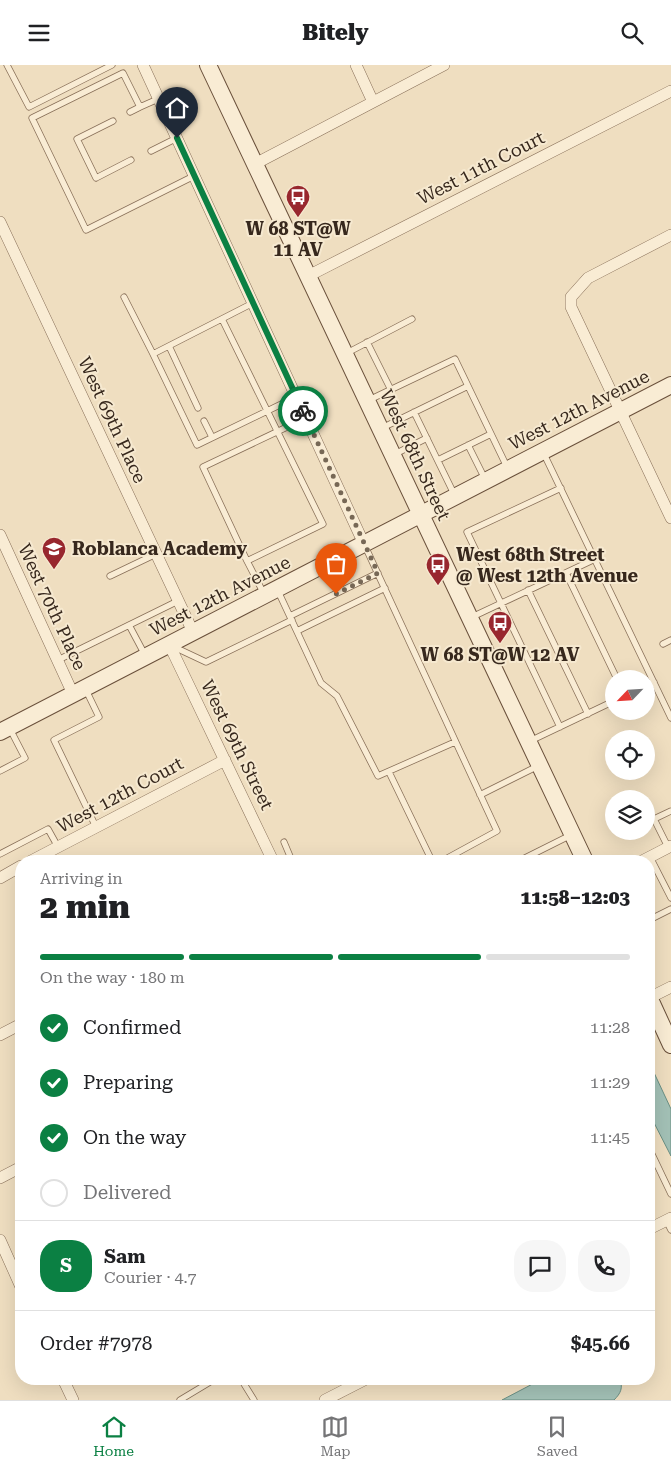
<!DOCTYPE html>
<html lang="en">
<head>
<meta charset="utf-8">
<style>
  body { margin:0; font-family:"Roboto Serif",serif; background:#f6f6f6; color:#202124; height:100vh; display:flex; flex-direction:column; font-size:19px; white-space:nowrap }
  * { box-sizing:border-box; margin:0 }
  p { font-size:16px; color:#757577 }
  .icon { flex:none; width:28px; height:28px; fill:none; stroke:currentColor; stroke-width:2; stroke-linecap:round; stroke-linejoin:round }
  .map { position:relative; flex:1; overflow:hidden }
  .sheet { position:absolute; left:15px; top:790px; width:640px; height:530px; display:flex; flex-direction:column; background:#fff; border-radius:20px; box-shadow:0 5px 20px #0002 }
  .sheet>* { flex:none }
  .needle { width:32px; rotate:245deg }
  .buttons { position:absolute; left:605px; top:605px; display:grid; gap:10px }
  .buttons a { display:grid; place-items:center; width:50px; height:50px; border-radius:50%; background:#fff; box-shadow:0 5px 20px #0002; font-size:25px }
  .pin { position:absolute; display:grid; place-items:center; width:42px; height:42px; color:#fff; margin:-51px -21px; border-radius:50% 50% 50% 0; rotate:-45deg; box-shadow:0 0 5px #0007 }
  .pin .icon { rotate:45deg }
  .courier { position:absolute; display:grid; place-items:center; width:50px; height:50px; margin:-25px; border:4px solid #0b8043; border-radius:50%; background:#fff; color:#222; box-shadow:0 1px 6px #0007 }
  .head em { font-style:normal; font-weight:800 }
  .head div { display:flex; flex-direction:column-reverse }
  .head { display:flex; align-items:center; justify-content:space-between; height:85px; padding:0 25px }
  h1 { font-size:32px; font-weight:800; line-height:38px }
  .bar { display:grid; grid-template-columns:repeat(4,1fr); gap:8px 5px; align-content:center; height:60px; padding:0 25px }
  .bar i { height:6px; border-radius:4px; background:#e0e0e0 }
  .bar .active { background:#0b8043 }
  .bar p { grid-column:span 4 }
  .line { display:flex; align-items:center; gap:12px; padding:0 25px; border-top:1px solid #e0e0e0 }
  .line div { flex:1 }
  .round { display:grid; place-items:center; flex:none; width:52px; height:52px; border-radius:20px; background:#f6f6f6 }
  ol { padding:0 25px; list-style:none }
  li { display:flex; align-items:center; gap:15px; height:55px }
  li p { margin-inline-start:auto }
  li .icon { padding:5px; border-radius:50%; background:#0b8043; color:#fff; stroke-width:4 }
  li:last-child { color:#757577 }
  li i { width:28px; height:28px; border:2px solid #e0e0e0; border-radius:50% }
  header { display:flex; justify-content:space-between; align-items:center; height:65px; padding:0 25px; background:#fff; font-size:22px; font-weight:800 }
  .tab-bar { display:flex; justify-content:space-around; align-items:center; height:70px; border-top:1px solid #e0e0e0; background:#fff; font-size:14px; color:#757577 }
  .tab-bar a { display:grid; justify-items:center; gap:2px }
  .tab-bar .active { color:#0b8043 }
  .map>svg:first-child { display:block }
  .water { fill:#a3c1b6; stroke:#6a8f84 }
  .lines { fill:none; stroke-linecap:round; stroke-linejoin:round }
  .lane-casing { stroke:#886f58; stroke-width:7 }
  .street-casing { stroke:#886f58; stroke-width:12 }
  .secondary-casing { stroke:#6a503b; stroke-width:18 }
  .lane { stroke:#f9ecd4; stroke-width:5.5 }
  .street { stroke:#f9ecd4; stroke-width:11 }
  .secondary { stroke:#f9ecd4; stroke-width:16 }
  .done { stroke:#776856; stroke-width:5; stroke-dasharray:0 9 }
  .route { stroke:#0b8043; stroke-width:6 }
  .labels { text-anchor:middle; stroke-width:4; stroke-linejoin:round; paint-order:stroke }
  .street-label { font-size:18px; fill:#37281d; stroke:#f6e9d0 }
  .poi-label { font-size:18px; font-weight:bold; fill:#37281d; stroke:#f6e9d0 }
</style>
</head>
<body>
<header><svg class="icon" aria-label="menu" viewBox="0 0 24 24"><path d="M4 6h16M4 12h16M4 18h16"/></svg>Bitely<svg class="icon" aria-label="search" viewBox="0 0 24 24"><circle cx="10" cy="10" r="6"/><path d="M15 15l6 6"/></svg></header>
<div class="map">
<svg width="671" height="1335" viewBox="0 0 671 1335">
  <rect width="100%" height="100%" fill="#efdec0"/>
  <path class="water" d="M649 997 671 1044V1091L649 1048Z
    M542 1314H620C623 1323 621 1328 614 1335H502Z"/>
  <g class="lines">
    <defs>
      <path id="lane" d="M7 0 29 42 112 0
        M158 34 140 42 123 8 32 53 86 165 194 111
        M130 47 140 42
        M113 56 77 74 96 113 131 95
        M151 86 177 73
        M124 232 153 289 253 238
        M222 254 323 459 247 496 264 529
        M367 277 391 325
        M169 281 198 343
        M347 288 412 254
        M153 289 197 380 296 332
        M369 335 455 294 468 321
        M414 347 455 431
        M204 356 212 372
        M382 363 468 321 507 402
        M468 380 485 414
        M395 389 427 373
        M544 389 671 653
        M438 395 491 369
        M365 481 497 766 442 796
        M247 496 203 402 306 353
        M566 508 617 614
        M110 511 156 489
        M528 525 588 649
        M278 526 321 618 337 631 378 711 455 677
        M290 551 378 508
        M472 552 595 494
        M129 560 145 590
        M297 566 385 523
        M663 579 671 575
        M172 581 206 597 292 555
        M58 595 178 536
        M646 621 654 617
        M85 623 99 652 54 675 96 762
        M560 662 467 467 561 423
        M530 676 614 636
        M0 706 25 693 10 664
        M389 707 432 796
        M480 730 538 701
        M284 777 292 796
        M668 782 654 754 671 746
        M0 789 48 764 58 782
        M650 792 671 833
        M519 796 571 770
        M649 855 671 844
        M649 1083 671 1129
        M666 1155 671 1165
        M241 1314 254 1335
        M180 1335 215 1314"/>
      <path id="street" d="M143 0 364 479
        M356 0 373 37
        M255 99 444 0
        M0 157 193 567
        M671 170 588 213 571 232V242L671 453
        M308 211 671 26
        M0 470 73 629
        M169 579 273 796
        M31 796 225 695
        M642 796 671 781
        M0 813 21 801
        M649 933 671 922
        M0 970 21 959
        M0 1113 21 1102
        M649 1164 671 1153
        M0 1175 21 1222
        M63 1314 73 1335
        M325 1335 366 1314"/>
      <path id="secondary" d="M208 0 585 796
        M0 667 671 320
        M649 932 671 980"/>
    </defs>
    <use href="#lane" class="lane-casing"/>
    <use href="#street" class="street-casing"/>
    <use href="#secondary" class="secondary-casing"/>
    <use href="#lane" class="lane"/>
    <use href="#street" class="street"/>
    <use href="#secondary" class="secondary"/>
  </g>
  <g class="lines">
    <path class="done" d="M303 346 378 508 336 529"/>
    <path class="route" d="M177 73 303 346"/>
  </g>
  <defs>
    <symbol id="bus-pin" viewBox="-11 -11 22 30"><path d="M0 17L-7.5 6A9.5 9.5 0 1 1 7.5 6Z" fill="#98272e" stroke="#f6e9d0"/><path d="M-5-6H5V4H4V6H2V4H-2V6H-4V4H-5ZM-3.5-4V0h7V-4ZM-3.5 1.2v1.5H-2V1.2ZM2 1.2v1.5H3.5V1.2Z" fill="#fff"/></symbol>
    <symbol id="school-pin" viewBox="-11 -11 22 30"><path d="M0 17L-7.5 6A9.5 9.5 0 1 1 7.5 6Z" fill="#98272e" stroke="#f6e9d0"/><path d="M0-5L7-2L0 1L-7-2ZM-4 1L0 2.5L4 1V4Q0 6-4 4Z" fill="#fff"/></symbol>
  </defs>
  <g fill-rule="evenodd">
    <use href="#bus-pin" x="284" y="118" width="28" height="38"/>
    <use href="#school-pin" x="40" y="470" width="28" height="38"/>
    <use href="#bus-pin" x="424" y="486" width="28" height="38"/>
    <use href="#bus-pin" x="486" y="544" width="28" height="38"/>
  </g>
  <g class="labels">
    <g class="street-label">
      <text transform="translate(481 103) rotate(-27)" y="6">West 11th Court</text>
      <text transform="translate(579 345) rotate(-27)" y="6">West 12th Avenue</text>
      <text transform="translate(112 355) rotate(65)" y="6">West 69th Place</text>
      <text transform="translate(415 390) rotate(65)" y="6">West 68th Street</text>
      <text transform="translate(220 531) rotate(-27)" y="6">West 12th Avenue</text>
      <text transform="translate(52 542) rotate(65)" y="6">West 70th Place</text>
      <text transform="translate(237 680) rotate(64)" y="6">West 69th Street</text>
      <text transform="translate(120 730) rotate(-28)" y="6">West 12th Court</text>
    </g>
    <g class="poi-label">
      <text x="298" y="170">W 68 ST@W<tspan x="298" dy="21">11 AV</tspan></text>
      <text x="72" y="490" text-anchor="start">Roblanca Academy</text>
      <text x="456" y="496" text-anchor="start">West 68th Street<tspan x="456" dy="21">@ West 12th Avenue</tspan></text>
      <text x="500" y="596">W 68 ST@W 12 AV</text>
    </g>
  </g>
</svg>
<div class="buttons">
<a><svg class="needle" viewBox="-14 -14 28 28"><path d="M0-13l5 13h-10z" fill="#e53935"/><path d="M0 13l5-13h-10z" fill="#757577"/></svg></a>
<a><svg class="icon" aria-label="locate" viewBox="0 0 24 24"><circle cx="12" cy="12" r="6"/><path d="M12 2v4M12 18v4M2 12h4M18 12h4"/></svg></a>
<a><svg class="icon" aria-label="layers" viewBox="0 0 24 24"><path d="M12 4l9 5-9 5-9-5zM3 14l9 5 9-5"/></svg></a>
</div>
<div class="pin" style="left:336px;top:529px;background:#ea580c"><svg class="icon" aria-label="bag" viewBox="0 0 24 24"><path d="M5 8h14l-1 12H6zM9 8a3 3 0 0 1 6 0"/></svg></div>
<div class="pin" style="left:177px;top:73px;background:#1f2937"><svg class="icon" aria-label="home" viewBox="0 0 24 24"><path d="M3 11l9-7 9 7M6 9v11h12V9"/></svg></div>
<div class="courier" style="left:303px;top:346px"><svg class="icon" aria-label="bike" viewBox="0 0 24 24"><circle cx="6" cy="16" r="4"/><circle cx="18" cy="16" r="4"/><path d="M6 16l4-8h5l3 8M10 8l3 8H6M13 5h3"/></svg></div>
<section class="sheet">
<div class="head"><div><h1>2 min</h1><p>Arriving in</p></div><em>11:58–12:03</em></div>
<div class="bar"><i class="active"></i><i class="active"></i><i class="active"></i><i></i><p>On the way · 180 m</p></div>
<ol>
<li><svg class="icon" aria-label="check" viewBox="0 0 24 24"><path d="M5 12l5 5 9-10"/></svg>Confirmed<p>11:28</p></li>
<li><svg class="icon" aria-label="check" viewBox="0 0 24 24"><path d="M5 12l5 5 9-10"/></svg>Preparing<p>11:29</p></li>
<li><svg class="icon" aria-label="check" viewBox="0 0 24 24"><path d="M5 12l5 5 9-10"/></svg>On the way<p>11:45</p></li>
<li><i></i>Delivered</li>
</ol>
<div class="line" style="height:90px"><b class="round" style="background:#0b8043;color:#fff">S</b><div><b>Sam</b><p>Courier · 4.7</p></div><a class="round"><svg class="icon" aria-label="chat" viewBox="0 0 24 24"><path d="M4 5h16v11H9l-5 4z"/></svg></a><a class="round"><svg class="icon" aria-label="phone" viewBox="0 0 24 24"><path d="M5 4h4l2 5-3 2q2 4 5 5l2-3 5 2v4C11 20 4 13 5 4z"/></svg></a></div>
<div class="line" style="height:65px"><div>Order #7978</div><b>$45.66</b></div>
</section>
</div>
<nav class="tab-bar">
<a class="active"><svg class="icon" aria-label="home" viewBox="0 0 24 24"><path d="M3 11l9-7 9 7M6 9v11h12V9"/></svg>Home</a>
<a><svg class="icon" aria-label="map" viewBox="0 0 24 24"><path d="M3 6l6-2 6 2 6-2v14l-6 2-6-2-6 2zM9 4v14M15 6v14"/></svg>Map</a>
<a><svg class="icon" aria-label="saved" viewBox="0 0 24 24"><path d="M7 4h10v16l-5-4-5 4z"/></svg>Saved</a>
</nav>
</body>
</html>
